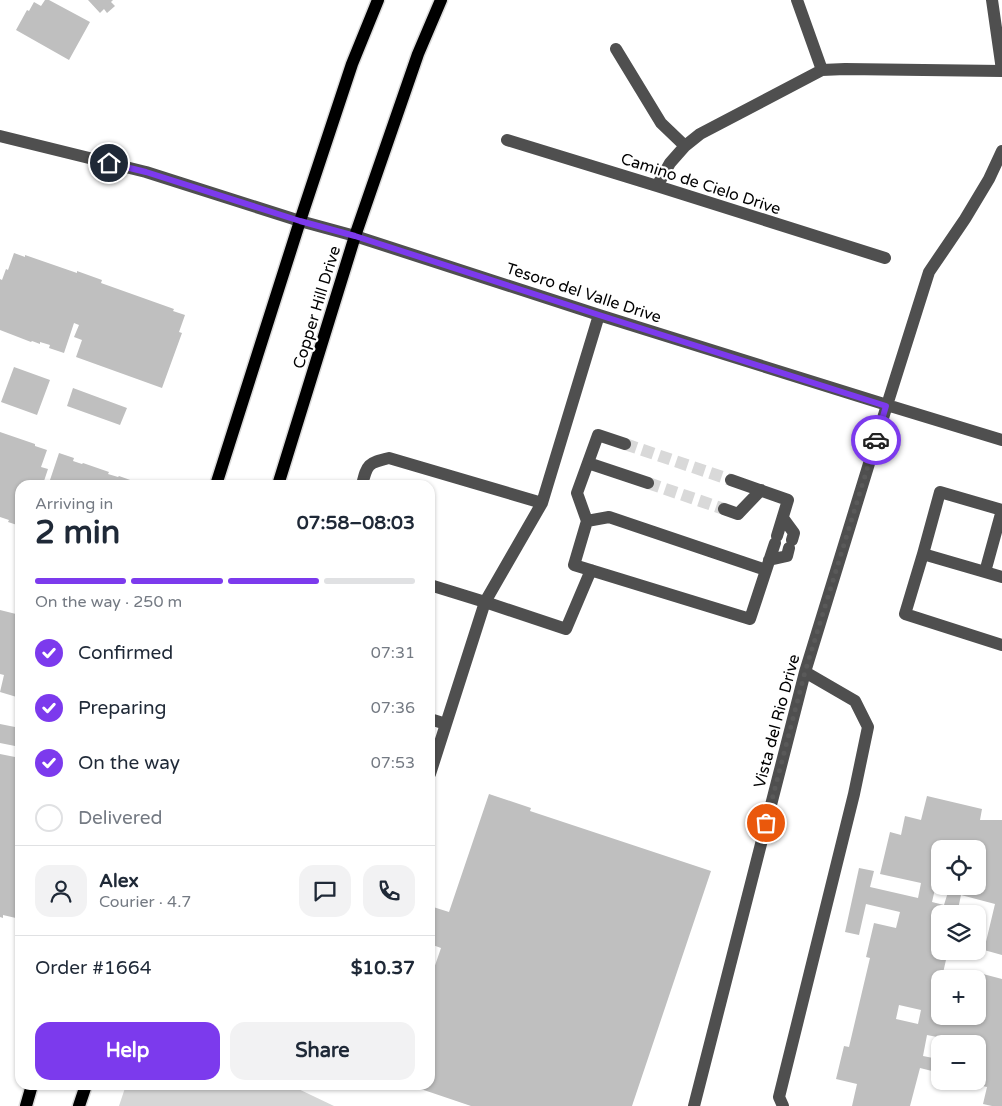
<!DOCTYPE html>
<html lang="en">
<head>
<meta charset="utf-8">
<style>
  body { margin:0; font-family:"Varela Round",sans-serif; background:#f2f2f3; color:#1f2937; height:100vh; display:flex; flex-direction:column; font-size:19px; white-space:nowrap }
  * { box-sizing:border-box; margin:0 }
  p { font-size:16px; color:#747a83 }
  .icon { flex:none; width:28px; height:28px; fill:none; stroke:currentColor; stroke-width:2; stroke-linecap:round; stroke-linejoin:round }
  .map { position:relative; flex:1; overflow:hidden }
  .panel { position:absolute; left:15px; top:480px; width:420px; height:610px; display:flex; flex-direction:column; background:#fff; border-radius:15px; box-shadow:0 1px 4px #0004 }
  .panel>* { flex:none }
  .buttons { position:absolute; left:931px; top:840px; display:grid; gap:10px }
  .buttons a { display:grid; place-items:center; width:55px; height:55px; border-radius:10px; background:#fff; box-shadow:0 1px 4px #0004; font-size:25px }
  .pin { position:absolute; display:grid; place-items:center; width:42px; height:42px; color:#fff; margin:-21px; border:2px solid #fff; border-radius:50%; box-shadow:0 1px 5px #0007 }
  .courier { position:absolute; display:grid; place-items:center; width:50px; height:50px; margin:-25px; border:4px solid #7c3aed; border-radius:50%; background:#fff; color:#222; box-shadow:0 1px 6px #0007 }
  .overview em { font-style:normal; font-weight:700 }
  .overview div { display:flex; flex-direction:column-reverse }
  .overview { display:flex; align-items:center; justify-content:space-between; height:85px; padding:0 20px }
  h1 { font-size:32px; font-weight:700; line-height:38px }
  .bar { display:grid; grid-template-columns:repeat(4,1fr); gap:8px 5px; align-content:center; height:60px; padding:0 20px }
  .bar i { height:6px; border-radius:4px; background:#e0e1e3 }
  .bar .selected { background:#7c3aed }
  .bar p { grid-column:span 4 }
  .line { display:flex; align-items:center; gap:12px; padding:0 20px; border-top:1px solid #e0e1e3 }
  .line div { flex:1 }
  .round { display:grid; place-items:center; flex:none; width:52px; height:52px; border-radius:15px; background:#f2f2f3 }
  ol { padding:0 20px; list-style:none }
  li { display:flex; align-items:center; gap:15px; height:55px }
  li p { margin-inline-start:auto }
  li .icon { padding:5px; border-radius:50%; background:#7c3aed; color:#fff; stroke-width:4 }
  li:last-child { color:#747a83 }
  li i { width:28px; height:28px; border:2px solid #e0e1e3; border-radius:50% }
  .cta { display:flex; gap:10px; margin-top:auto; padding:10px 20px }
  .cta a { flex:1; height:58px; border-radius:15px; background:#7c3aed; color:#fff; font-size:20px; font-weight:700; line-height:58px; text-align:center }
  .cta a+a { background:#f2f2f3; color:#1f2937 }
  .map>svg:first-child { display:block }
  .green { fill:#d6d6d6 }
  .building { fill:#bfbfbf; fill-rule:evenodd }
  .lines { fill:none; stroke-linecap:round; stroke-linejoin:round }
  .minor-tunnel { stroke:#d9d9d9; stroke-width:12; stroke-dasharray:12 6; stroke-linecap:butt }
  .major-casing { stroke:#dbdbdb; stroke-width:15 }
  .minor { stroke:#4f4f4f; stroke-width:12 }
  .major { stroke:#000; stroke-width:12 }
  .done { stroke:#595959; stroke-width:5; stroke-dasharray:0 9 }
  .route { stroke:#7c3aed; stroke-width:6 }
  .labels { text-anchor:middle; stroke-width:4.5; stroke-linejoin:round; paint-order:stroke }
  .street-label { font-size:16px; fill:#000; stroke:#fff }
</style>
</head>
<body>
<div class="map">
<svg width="1002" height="1106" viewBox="0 0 1002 1106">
  <rect width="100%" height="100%" fill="#fff"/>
  <path class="green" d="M126 1085H290L334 1106H119Z"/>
  <path class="building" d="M45 0H49L90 22 69 60 16 30 27 10 29 11 34 2 41 6Z
    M88 0H113L111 2 115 6 107 13 104 9 100 13Z
    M14 253 25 257V255L77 273V271L102 280 101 283 174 309 173 311 185 315 179 332 182 333 162 388 76 357 82 340 74 337 79 325 74 323 64 353 49 348 50 345 40 342V344L32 341 31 342 0 330V279L2 280 6 269 8 270Z
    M14 367 50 380 37 415 1 402Z
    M73 388 127 408 120 425 67 406Z
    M0 432 35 444V446L47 450 41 467 48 469 44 481 49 483 59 453 74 458 73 461 82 464 83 463 109 472 108 474 118 477 119 476 133 481 132 485H20V526L8 522 9 520 0 517Z
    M0 610 20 615V698L0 692 4 675 0 674Z
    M0 724 20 728V747L0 743Z
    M0 754 20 758V919L3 915V918L0 917Z
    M489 794 531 808 530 811 711 871 632 1106H471L409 1085H430V980L441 948 430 944V906L449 912Z
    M927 796 982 809 980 820H1002V955L984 950 995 904 961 895 957 914H940V951H948L943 973 966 979H940V995L937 994 933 1012 940 1014V1016H978V981L982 982 983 974 1002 979V1106H992L983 1104 987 1087 966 1082 978 1081V1044H940V1073L920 1068 910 1106H852L857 1084 836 1079 844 1046 849 1047 870 958 866 957 874 923 896 928 900 912 866 904 859 935 845 932 859 868 874 871 870 887 918 898 921 883 880 874 890 832 901 835 905 816 921 820ZM940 849H978V886H940ZM935 889 948 892 944 905 932 902ZM899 1005 921 1010 918 1024 896 1019ZM927 1035 937 1037 933 1058 923 1056Z"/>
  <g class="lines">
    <path class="minor-tunnel" d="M625 444 731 480
      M648 483 724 509"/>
    <defs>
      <path id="major" d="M216 485 300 221 352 64 378 0
        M278 485 355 236 418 54 441 0
        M26 1106 32 1085
        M79 1106 86 1085"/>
    </defs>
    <use href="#major" class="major-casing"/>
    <path class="minor" d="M797 0 822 70
      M992 0 1002 70
      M616 49 661 123 685 146
      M0 136 146 172 300 221 355 236 599 315 887 405 1002 440
      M507 140 657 186 885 258
      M657 186 670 163 685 146 700 134 822 70 845 69 1002 71
      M625 444 598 435 577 493 587 521 574 565 750 619 775 543
      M588 463 648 483
      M731 480 788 500 777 536
      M362 485C367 464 368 463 389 458L542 503
      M724 509 738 514 761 490
      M783 518 794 533 792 540
      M587 521 609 517 766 570
      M923 554 985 572
      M769 560 787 556 789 548
      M1002 577 985 572 1002 510 940 492 923 554 905 614 1002 645
      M430 585 485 602 566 629 591 570
      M430 719 446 724
      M430 774 485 602 542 503 599 315
      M694 1106 805 672 887 405 929 272 965 219 989 179 1002 151
      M783 1106 779 1097 854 794 868 727 855 701 805 672"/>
    <use href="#major" class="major"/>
  </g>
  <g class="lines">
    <path class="done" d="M766 823 805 672 876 440"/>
    <path class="route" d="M109 163 146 172 300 221 355 236 599 315 886 406 876 440"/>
  </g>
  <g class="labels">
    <g class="street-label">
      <text transform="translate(701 183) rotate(18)" y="6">Camino de Cielo Drive</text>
      <text transform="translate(584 292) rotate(18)" y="6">Tesoro del Valle Drive</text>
      <text transform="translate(316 307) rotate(-73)" y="6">Copper Hill Drive</text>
      <text transform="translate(776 721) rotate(-75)" y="6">Vista del Rio Drive</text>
    </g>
  </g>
</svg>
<div class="buttons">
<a><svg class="icon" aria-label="locate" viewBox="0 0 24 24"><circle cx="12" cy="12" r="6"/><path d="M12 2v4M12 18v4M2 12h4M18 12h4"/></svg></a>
<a><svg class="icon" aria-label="layers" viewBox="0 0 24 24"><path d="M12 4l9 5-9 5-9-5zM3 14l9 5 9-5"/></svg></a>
<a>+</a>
<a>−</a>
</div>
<div class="pin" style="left:766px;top:823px;background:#ea580c"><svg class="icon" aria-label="bag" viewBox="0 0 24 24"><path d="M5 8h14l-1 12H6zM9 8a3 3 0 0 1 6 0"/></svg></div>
<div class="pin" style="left:109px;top:163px;background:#1f2937"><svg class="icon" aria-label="home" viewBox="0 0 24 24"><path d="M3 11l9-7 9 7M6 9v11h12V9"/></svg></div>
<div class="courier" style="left:876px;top:440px"><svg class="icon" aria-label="car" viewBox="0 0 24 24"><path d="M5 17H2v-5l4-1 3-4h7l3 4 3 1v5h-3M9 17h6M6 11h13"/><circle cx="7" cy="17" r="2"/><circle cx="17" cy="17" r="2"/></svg></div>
<section class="panel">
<div class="overview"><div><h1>2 min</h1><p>Arriving in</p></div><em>07:58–08:03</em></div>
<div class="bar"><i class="selected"></i><i class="selected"></i><i class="selected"></i><i></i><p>On the way · 250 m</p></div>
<ol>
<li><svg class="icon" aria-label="check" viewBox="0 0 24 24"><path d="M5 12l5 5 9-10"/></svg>Confirmed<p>07:31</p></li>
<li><svg class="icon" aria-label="check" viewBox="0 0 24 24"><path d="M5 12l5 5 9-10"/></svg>Preparing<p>07:36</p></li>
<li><svg class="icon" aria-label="check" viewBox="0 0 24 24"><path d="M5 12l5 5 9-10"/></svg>On the way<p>07:53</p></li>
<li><i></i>Delivered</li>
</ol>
<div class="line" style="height:90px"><a class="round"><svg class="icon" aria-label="person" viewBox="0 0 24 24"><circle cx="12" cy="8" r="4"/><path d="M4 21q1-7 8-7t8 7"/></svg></a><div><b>Alex</b><p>Courier · 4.7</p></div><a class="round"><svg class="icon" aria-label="chat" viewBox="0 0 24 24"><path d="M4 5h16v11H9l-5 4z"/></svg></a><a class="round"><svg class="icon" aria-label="phone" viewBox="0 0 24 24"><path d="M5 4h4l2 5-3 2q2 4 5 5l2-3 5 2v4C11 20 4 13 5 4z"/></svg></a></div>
<div class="line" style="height:65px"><div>Order #1664</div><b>$10.37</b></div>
<div class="cta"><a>Help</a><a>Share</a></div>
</section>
</div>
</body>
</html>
